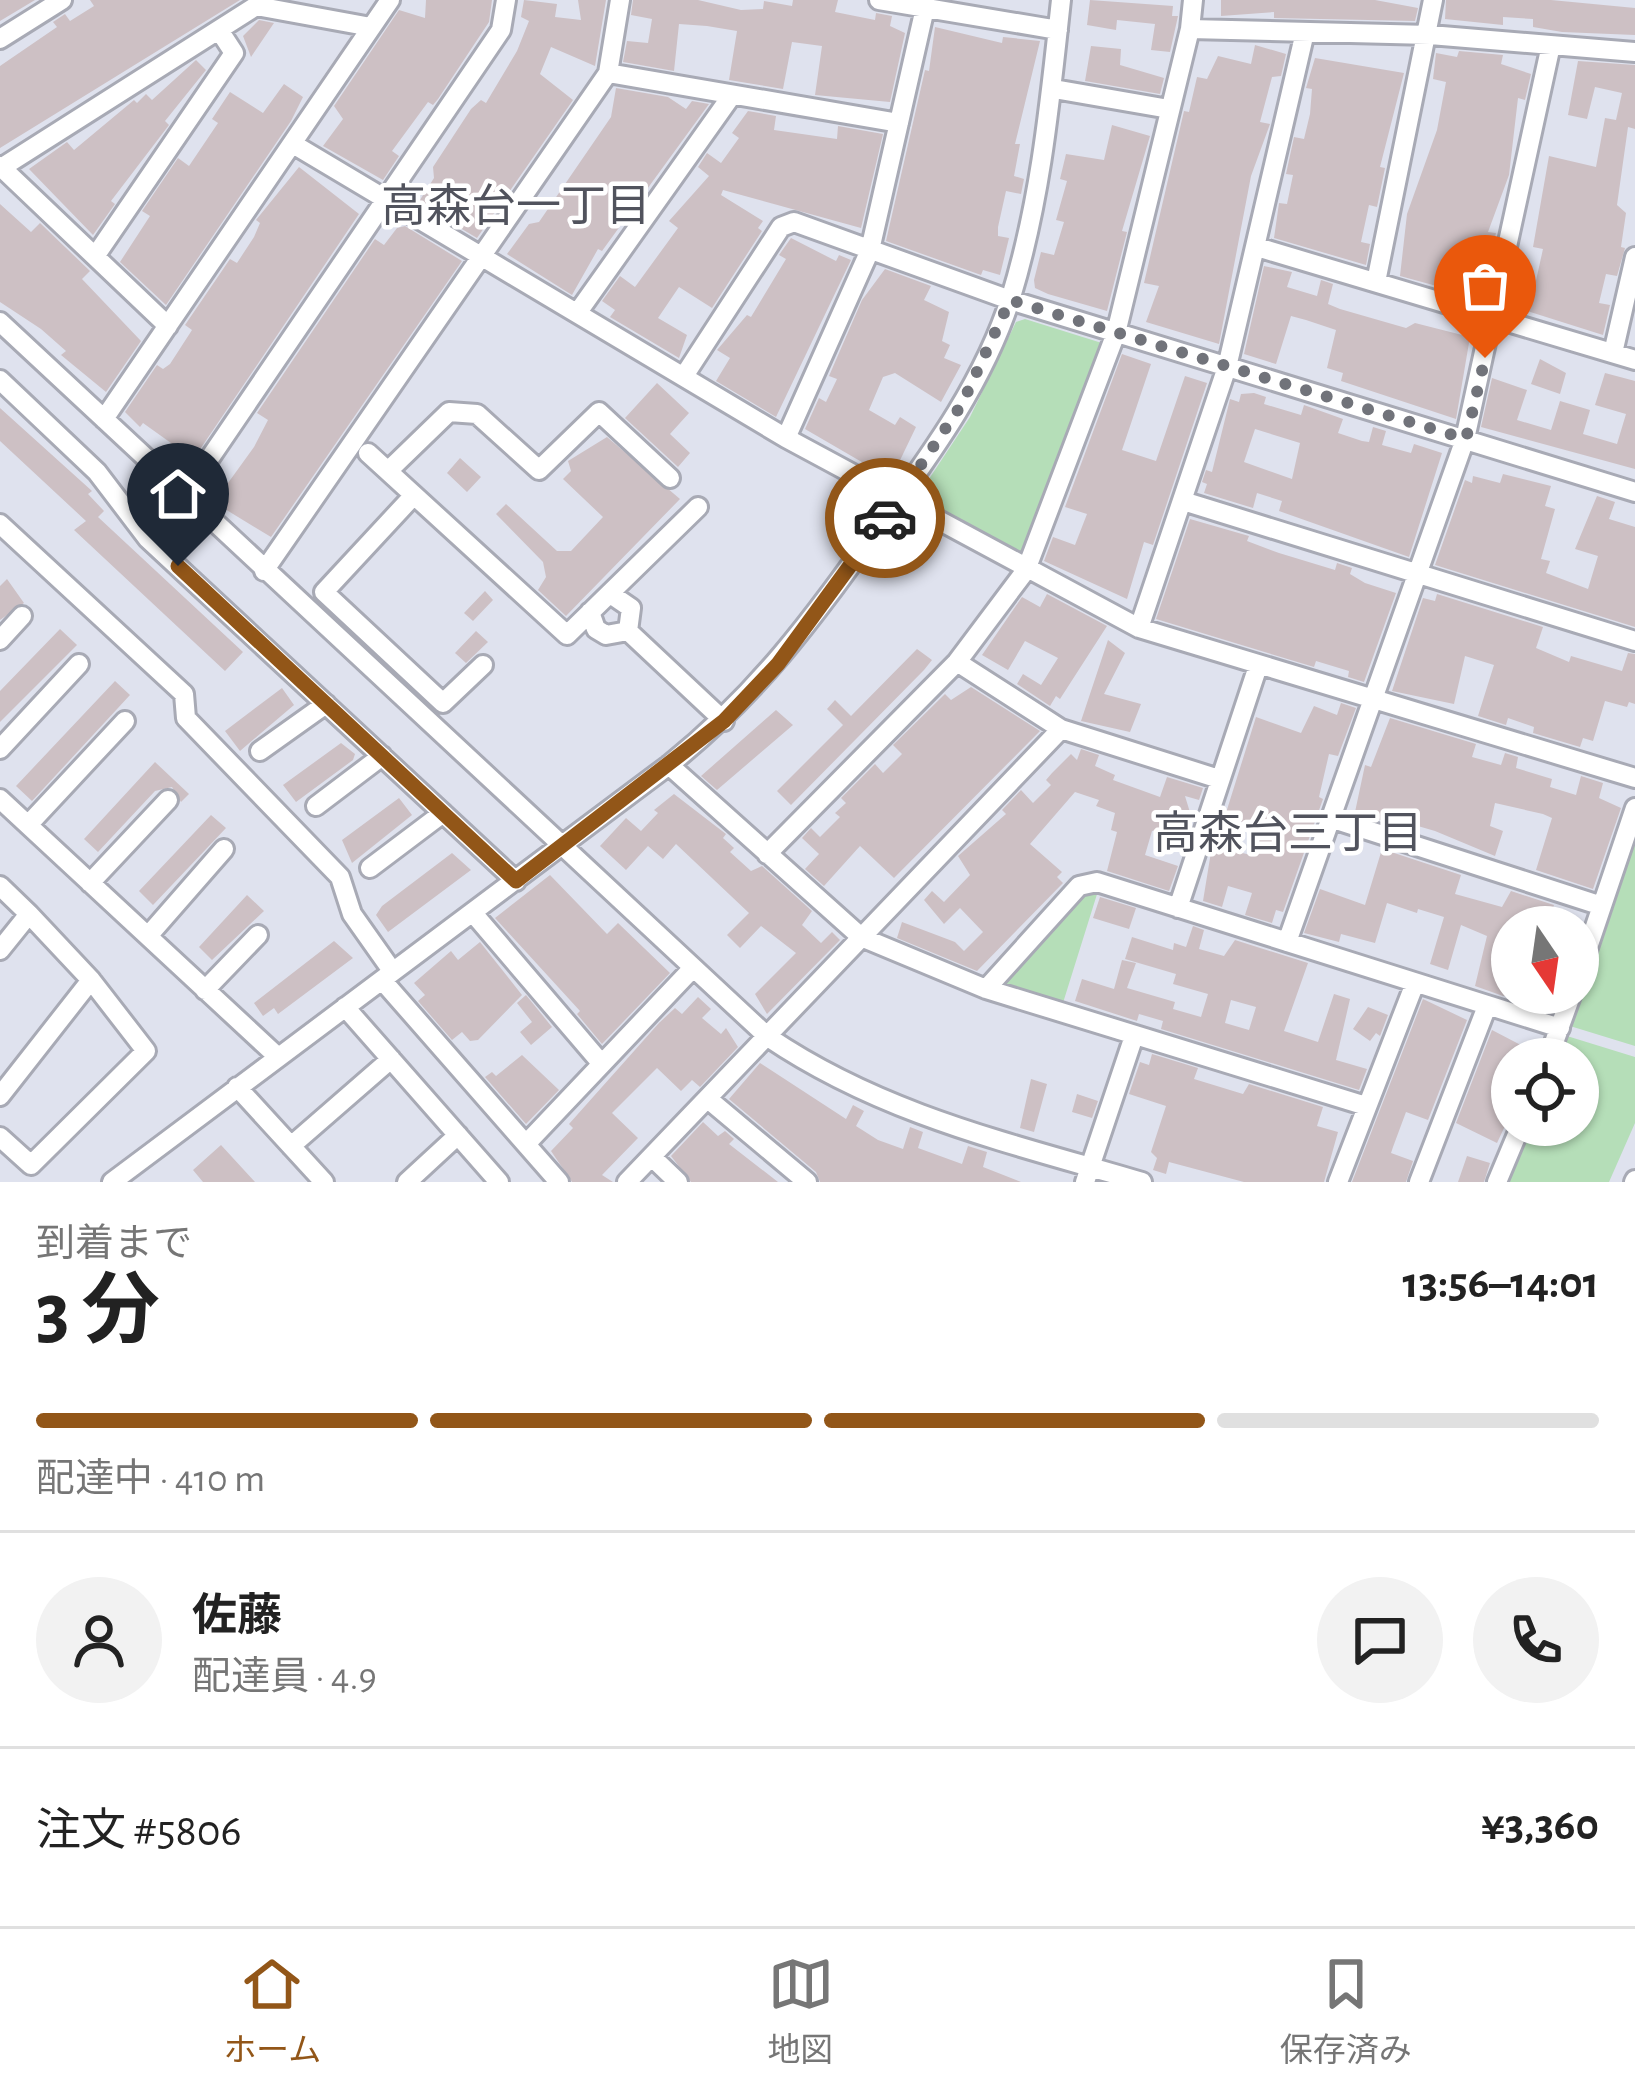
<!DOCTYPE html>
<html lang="ja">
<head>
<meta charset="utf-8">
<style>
  body { margin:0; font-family:"Alegreya Sans","Noto Sans JP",sans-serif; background:#f2f2f2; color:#222; height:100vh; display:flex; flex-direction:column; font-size:45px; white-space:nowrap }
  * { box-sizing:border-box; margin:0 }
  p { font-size:39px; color:#767676 }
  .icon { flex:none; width:66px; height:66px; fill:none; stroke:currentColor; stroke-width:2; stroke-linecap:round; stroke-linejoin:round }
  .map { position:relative; height:1182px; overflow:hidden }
  .drawer { display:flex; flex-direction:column; background:#fff; flex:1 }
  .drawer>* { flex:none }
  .needle { width:78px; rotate:167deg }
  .fabs { position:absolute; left:1491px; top:906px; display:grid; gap:24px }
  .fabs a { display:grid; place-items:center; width:108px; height:108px; border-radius:50%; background:#fff; box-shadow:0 3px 9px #0004; font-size:60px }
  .pin { position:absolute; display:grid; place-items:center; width:102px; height:102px; color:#fff; margin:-123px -51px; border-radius:50% 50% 50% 0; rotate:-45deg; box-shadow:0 0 12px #0007 }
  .pin .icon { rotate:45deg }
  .courier { position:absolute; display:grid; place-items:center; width:120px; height:120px; margin:-60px; border:9px solid #925618; border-radius:50%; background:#fff; color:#222; box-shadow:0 3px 15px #0007 }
  .head em { font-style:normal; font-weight:700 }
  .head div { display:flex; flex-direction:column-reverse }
  .head { display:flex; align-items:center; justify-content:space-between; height:204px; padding:0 36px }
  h1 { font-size:78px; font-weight:700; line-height:90px }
  .bar { display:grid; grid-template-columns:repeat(4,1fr); gap:18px 12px; align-content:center; height:144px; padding:0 36px }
  .bar i { height:15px; border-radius:9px; background:#e0e0e0 }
  .bar .current { background:#925618 }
  .bar p { grid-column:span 4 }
  .line { display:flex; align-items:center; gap:30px; padding:0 36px; border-top:3px solid #e0e0e0 }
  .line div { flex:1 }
  .round { display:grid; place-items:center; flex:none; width:126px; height:126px; border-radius:63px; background:#f2f2f2 }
  .tab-bar { display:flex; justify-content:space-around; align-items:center; height:168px; border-top:3px solid #e0e0e0; background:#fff; font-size:33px; color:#767676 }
  .tab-bar a { display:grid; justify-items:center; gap:6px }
  .tab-bar .current { color:#925618 }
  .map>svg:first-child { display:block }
  .green { fill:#b5deb8 }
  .building { fill:#cdc0c4; fill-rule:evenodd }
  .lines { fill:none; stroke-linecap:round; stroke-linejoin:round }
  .minor-casing { stroke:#a8aab5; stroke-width:24 }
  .minor { stroke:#fff; stroke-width:18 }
  .done { stroke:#71737a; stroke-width:12; stroke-dasharray:0 21.6 }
  .route { stroke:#925618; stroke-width:15 }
  .labels { text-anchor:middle; stroke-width:9; stroke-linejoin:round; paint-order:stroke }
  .neighbourhood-label { font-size:45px; fill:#51535d; stroke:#fff }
</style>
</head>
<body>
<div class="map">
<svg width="1635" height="1182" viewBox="0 0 1635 1182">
  <rect width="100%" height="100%" fill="#dfe2ee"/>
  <path class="green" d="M1025 319 1105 344 1024 554 1018 557 913 503 970 417 1016 322Z
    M1635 831V1046L1570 1026Z
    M1085 891H1098L1062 1006 1003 988 1000 980Z
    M1567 1036 1635 1057V1123L1609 1182H1506L1530 1125H1578V1059H1557Z"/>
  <path class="building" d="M0 0H35L0 21Z
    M90 0H240L0 148V66L57 27 53 22 65 14 70 21 94 6Z
    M426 0H492L489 22 438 99 433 105 428 102 392 151 399 156 383 180 323 146 343 119 334 106 399 10 425 18Z
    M524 0 557 4 555 17 581 20 578 0H606L595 66 551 47 540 74 573 100 477 238 418 203 434 178 433 167 471 109 481 100 486 103 517 51 529 21 521 17Z
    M633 0H698L741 10 763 9 764 1 792 6 793 0H838L835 12 875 20 876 13 892 16 890 26 905 33 890 102 815 95 822 46 792 42 783 89 729 80 737 31 707 26 679 24 674 71 623 62 627 41 648 43 652 19 631 15Z
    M1090 0 1173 6 1172 16H1178L1170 52 1151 50 1155 24 1117 20 1116 30 1087 25Z
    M1221 0H1375L1418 8 1415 21 1274 18V12L1221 16Z
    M1446 0H1551L1635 8V35L1562 32 1533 27V19L1503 17V25L1445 19Z
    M259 20 274 23 251 57 243 36Z
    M935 27 1002 43 1003 37 1040 41 1015 144H1020L1014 176 1024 179 1021 194 1006 191 998 227V236L1009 238 1000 275 983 270 981 275 886 241 925 70 929 71Z
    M1255 45 1286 54 1281 76 1272 77 1260 122 1270 124 1251 176 1219 344 1146 322 1159 286 1144 283 1184 111 1189 112 1197 77 1207 79 1218 56 1251 64Z
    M1091 46 1121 49 1120 65 1164 78 1160 94 1085 81Z
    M1459 51 1503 55 1501 64 1531 74 1525 100 1518 98 1509 175 1488 232 1496 233 1492 250 1481 248 1477 297 1400 276 1407 214 1437 130 1446 82 1433 79 1436 53 1457 57Z
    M1315 58 1404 73 1380 167 1385 168 1377 207 1369 205 1361 242 1370 244 1366 265 1274 238 1279 203 1287 204 1293 175 1286 174 1294 137 1304 139 1310 114 1312 89 1306 88Z
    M196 60 206 70 165 121 169 125 111 201 115 204 93 235 29 169 67 142 74 150 134 100 137 103 146 94 152 100Z
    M1578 61 1635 65V129L1628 127 1617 205 1626 213 1621 247 1625 248 1617 276 1606 274 1599 303 1610 305 1603 335 1508 305 1513 281 1535 285 1543 249 1533 247 1549 156 1596 167 1605 118 1616 120 1622 93 1595 87 1587 119 1568 115Z
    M284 84 303 97 291 121 166 305 120 262 150 216 142 211 178 158 189 166 218 123 212 119 230 92 263 113Z
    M616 88 668 97 686 109 692 101 709 104 602 251 598 249 572 295 507 254 529 224 539 222 611 117Z
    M748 111 776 116 774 130 837 139 838 126 883 134 861 228 723 190 721 195 763 221 758 228 762 231 712 308 679 287 658 318 687 335 679 358 610 317 615 310 602 301 620 276 635 287 678 228 669 221 709 176 698 167 707 153 721 163 739 138 732 133Z
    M1112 125 1150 136 1122 231 1127 232 1107 311 1048 294 1035 288 1034 280 1041 252 1054 255 1064 222 1056 220 1067 181 1060 179 1066 154 1104 160Z
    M299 167 359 214 186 470 163 453 171 443 143 423 140 427 125 412 157 365 163 369 170 364 192 330 185 325 230 259 237 263 254 237 260 223 256 220Z
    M0 204 31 232 40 223 90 271 82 279 141 341 106 392 61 355 66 351 41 329 0 302Z
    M405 226 462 261 271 537 220 506 206 492 216 479 228 483 254 447 268 420 257 413 375 239 384 245 397 228Z
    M791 238 836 261 839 255 851 260 776 417 716 381 730 358 717 350 747 315 751 317 786 259 779 255Z
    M1264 266 1292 272 1287 287 1317 296 1321 280 1333 284 1328 304 1340 309 1406 328 1415 323 1470 337 1456 419 1341 381 1343 373 1327 368 1336 330 1306 320 1291 316 1276 364 1244 354Z
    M885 269 931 286 924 300 949 312 942 341 950 345 944 358 961 365 941 402 895 373 883 377 869 410 895 425 900 417 916 427 891 479 805 429 819 398 826 402 837 379 829 376 862 300Z
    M1122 354 1151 364 1122 450 1156 461 1185 376 1207 383 1153 545 1144 542 1127 599 1044 561 1053 537 1075 545 1087 514 1065 507Z
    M1540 359 1566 373 1560 394 1531 384Z
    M1605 373 1635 381V469L1481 427 1492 378 1527 390 1517 420 1551 430 1560 401 1590 410 1583 434 1617 444 1626 414 1595 405Z
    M657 383 689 413 670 434 690 453 678 467 625 418Z
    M1254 393 1266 397 1264 404 1301 415 1304 405 1343 419 1338 433 1362 441 1369 442 1373 427 1386 431 1382 445 1411 453 1414 444 1442 453 1409 557 1279 511 1282 501 1257 493 1253 508 1204 493 1207 484 1202 482 1206 470 1212 472 1230 399 1239 402 1241 394ZM1255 429 1300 443 1292 479 1244 462Z
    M0 408 92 491 88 494 104 511 98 517 243 652 225 671 74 530 86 521 0 441Z
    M607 437 680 499 566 616 538 590 546 577 543 562 496 514 506 504 557 551H571L603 517 563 479 571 471 568 461Z
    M460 458 481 477 467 492 447 473Z
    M1503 474 1551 486 1545 506 1555 509 1541 559 1550 561 1546 573 1588 589 1598 556 1575 549 1597 496 1615 502 1609 519 1635 527V627L1435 565 1465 480 1472 483 1473 476 1500 483Z
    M1190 519 1249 536 1247 541 1279 553 1335 570 1337 563 1352 568 1350 574 1365 583 1396 593 1364 682 1348 677 1349 671 1316 661 1314 667 1156 619Z
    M7 579 24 603 0 620V586Z
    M485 591 493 600 473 621 464 613Z
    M1047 594 1107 626 1060 699 1056 696 1050 706 1017 684 1023 674 1041 685 1058 658 1025 641 1008 670 982 655 1022 597 1040 607Z
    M1437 594 1543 627 1536 648 1569 662 1571 656 1622 671 1628 653 1635 654V704L1629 702 1627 707 1605 701 1593 741 1583 738 1580 747 1533 733 1534 727 1508 718 1506 725 1478 716 1494 665 1465 656 1454 704 1392 691 1423 598 1435 601Z
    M60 629 77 645 0 722V691Z
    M476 631 488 642 466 663 455 653Z
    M1108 640 1125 653 1104 694 1141 704 1130 732 1081 721Z
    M917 649 932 660 924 670 791 805 777 791 843 725 827 709 835 700 851 716Z
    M115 681 130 695 32 801 16 786Z
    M971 687 1040 731 894 878 860 846 824 886 805 869 819 854 802 838 811 828 820 837 840 817 835 813 846 803 841 798 875 764 883 773 902 754 893 745 945 694 951 700Z
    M282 688 294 705 240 751 225 731Z
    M1341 703 1356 708 1338 756 1329 754 1319 797 1323 799 1283 912 1276 910 1272 923 1245 915 1252 893 1228 886 1222 907 1203 901 1211 852 1216 847 1251 855 1260 828 1225 816 1256 717 1301 733 1314 706 1337 715Z
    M776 710 793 725 717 790 701 776Z
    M1390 718 1476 744 1472 757 1501 765 1505 753 1518 757 1516 768 1552 779 1550 787 1576 795 1581 776 1603 783 1599 798 1621 808 1593 889 1536 870 1552 818 1543 814 1495 803 1490 826 1503 831 1495 856 1435 831 1411 824 1409 829 1355 812 1365 765 1371 767Z
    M341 743 355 754 353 760 296 802 283 785Z
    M1081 749 1099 755 1095 766 1115 775 1113 780 1160 797 1167 777 1203 788 1199 800 1185 796 1192 819 1187 833 1167 827 1152 831 1145 855 1178 866 1169 891 1107 871 1117 832 1111 830 1115 813 1096 806 1099 800 1075 792 1030 844 1062 872 1057 877 1063 883 977 971 897 938 902 922 955 942 964 951 983 932 960 908 944 924 924 900 932 891 944 902 970 875 958 856 1006 814 1002 810 1021 790 1033 803 1051 785 1046 780 1052 773 1071 754 1077 760Z
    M155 762 189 794 181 802 172 787 155 791 98 852 84 839Z
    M674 794 726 834 723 838 734 848 730 852 751 871 762 866 812 911 802 925 821 943 832 932 840 940 767 1014 755 994 796 953 761 926 740 948 727 935 749 913 676 844 663 859 648 846 626 870 600 846 626 818 641 831 658 813 654 810Z
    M399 798 412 815 352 863 342 840Z
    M211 815 226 828 153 905 139 891Z
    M1382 849 1461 875 1455 894 1502 907 1511 891 1554 905 1551 914 1581 927H1512V994L1503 996 1475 986 1487 936 1461 925 1448 970 1430 964 1444 917 1418 909 1417 913 1387 903 1375 943 1341 934 1339 942 1304 933 1320 889 1365 905Z
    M452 853 471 870 388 932 376 915 382 906Z
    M550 875 607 934 618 923 670 973 602 1044 577 1014 580 1011 495 918Z
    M247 895 264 911 212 960 199 947Z
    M1100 897 1136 908 1129 929 1093 918Z
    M1193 926 1204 930 1199 949 1224 956 1235 940 1308 963 1284 1031 1318 1042 1334 994 1350 999 1336 1060 1367 1069 1359 1090 1161 1029 1163 1021 1139 1014 1137 1021 1075 1001 1082 979 1114 989 1122 960 1136 963 1127 988 1175 1002 1173 1009 1201 1017 1208 994 1173 984 1176 974 1125 959 1132 937 1173 950 1174 943 1186 947ZM1231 1000 1256 1007 1249 1030 1225 1023Z
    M334 941 353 958 278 1014 274 1008 263 1016 254 1003Z
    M480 942 522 995 478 1040 470 1041 462 1032 452 1040 418 1001 425 995 414 983 451 951 458 960Z
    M526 995 552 1027 531 1045 520 1032 532 1022 517 1003Z
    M698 997 711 1009 702 1018 721 1034 726 1028 738 1047 700 1087 692 1080 681 1091 657 1068 612 1113 638 1138 602 1175 613 1182H572L551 1151 573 1128 569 1124 659 1023 675 1008 682 1014Z
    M1423 999 1467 1020 1428 1120 1406 1112 1393 1147 1391 1153 1413 1161 1406 1182H1352Z
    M1368 1007 1388 1015 1380 1036 1376 1033 1370 1041 1353 1029Z
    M1492 1030 1536 1053 1535 1059H1512V1111L1497 1143 1456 1123Z
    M1152 1054 1198 1068 1194 1079 1243 1094 1249 1084 1323 1107 1317 1126 1338 1132 1324 1182H1244L1169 1162 1166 1174 1153 1170 1157 1158 1151 1152 1166 1106 1129 1094 1140 1062 1149 1065Z
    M522 1055 559 1090 526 1124 485 1077 492 1072 496 1076Z
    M760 1063 846 1119 853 1105 864 1111 856 1126 878 1140 903 1149 910 1127 923 1132 918 1148 962 1164 968 1146 987 1152 983 1167 1021 1182H820L816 1172 729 1099Z
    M1031 1079 1047 1084 1034 1132 1020 1128Z
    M1077 1094 1098 1101 1092 1118 1072 1112Z
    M703 1122 718 1136 725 1131 734 1139 729 1144 778 1182H691L671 1156Z
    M221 1145 255 1182H203L193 1170Z
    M1467 1156 1490 1163 1484 1182H1458Z"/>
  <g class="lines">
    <defs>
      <path id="minor" d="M879 0 1058 30
        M1190 29 1430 35 1635 52
        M0 39 62 0
        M608 73 899 123
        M1054 89 1169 109
        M293 144 786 438 1139 628 1635 778
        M0 166 168 326
        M1 168 256 6 371 27
        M1257 247 1635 360
        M96 255 234 53 219 30
        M1376 282 1433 0
        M578 312 732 95
        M0 322 768 1037C883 1115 1010 1143 1142 1182
        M1613 353 1635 257
        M684 376 781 227 794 222 1010 300 1635 492
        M0 380 97 472 148 539 516 881
        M104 419 390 0
        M786 438 870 250 925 8
        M368 453 567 635 698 507
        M388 471 449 412 477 414 539 470 599 412 670 478
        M414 495 324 592 443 703 483 665
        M184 496 501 30 506 0
        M1183 501 1635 641
        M0 524 184 694 186 718 340 877 352 914 388 965
        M264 571 608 73 620 0
        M612 595 631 608 628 631 724 721
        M590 612 596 629 606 635 628 631
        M1139 628 1227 367 1305 32
        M0 640 22 616
        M957 662 1061 729 1219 779
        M0 749 79 664
        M260 751 326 704
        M669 765 861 937 986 989 1366 1106
        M0 799 277 1056
        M316 806 382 756
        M1330 818 1602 906
        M28 825 125 721
        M767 854 957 662 1026 570 1116 333 1190 29 1193 0
        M370 868 443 813
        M90 883 168 800
        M0 886 29 914
        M1178 908 1258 666
        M473 913 601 1063
        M148 936 224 849
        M1287 942 1465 439 1551 45
        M0 950 29 914 91 980 146 1051 31 1165 0 1137
        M1578 977 1635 808
        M382 980 559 1182
        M986 989 1079 886 1097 882 1560 1028
        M205 990 258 935
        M345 1007 499 1182
        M1548 1059 1572 993
        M237 1087 324 1182
        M0 1096 91 980
        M708 1099 807 1182
        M526 1144 691 970
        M291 1146 391 1059
        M652 1157 678 1182
        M112 1182 669 765C760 692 812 619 879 526 931 454 984 382 1011 297 1041 199 1050 101 1061 0
        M407 1182 458 1135
        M627 1182 1061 729
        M1085 1182 1134 1036
        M1338 1182 1415 983
        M1419 1182 1487 1006
        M1497 1182 1521 1125
        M1634 1182 1635 1180"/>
    </defs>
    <use href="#minor" class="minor-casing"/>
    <use href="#minor" class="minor"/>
  </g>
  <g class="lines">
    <path class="done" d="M885 518 962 404 1010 300 1466 439 1485 358"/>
    <path class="route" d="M178 566 516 881 724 721 778 664 885 518"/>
  </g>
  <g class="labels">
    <g class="neighbourhood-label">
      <text x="516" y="221">高森台一丁目</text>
      <text x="1288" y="848">高森台三丁目</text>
    </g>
  </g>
</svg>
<div class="fabs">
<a><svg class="needle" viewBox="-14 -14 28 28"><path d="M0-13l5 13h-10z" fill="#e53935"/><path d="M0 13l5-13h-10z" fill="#767676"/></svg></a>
<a><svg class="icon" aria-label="locate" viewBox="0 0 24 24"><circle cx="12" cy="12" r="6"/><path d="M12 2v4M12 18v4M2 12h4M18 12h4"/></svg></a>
</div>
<div class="pin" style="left:1485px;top:358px;background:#ea580c"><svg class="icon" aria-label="bag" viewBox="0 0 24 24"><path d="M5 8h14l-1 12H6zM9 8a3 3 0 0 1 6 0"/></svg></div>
<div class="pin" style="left:178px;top:566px;background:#1f2937"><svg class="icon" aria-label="home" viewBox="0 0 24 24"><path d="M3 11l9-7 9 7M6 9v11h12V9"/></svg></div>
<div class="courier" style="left:885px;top:518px"><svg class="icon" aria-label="car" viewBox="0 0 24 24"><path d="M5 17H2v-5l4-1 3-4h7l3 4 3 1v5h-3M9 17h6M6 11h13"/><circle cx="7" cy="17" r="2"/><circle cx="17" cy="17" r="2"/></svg></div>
</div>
<section class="drawer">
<div class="head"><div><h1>3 分</h1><p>到着まで</p></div><em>13:56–14:01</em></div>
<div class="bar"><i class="current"></i><i class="current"></i><i class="current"></i><i></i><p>配達中 · 410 m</p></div>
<div class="line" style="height:216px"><a class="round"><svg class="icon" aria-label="person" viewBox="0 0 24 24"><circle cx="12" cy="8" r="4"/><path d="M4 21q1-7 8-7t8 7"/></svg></a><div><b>佐藤</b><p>配達員 · 4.9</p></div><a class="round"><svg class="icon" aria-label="chat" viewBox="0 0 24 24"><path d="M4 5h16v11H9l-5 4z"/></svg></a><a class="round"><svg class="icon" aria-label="phone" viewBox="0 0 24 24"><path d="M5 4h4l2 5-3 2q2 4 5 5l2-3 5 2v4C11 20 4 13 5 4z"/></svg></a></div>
<div class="line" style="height:156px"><div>注文 #5806</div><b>¥3,360</b></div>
</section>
<nav class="tab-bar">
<a class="current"><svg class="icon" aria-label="home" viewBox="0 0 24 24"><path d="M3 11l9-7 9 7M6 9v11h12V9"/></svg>ホーム</a>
<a><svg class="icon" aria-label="map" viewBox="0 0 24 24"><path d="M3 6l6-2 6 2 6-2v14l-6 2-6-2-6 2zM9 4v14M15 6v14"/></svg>地図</a>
<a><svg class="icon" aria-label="saved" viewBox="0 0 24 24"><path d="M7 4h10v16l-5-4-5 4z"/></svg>保存済み</a>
</nav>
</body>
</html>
